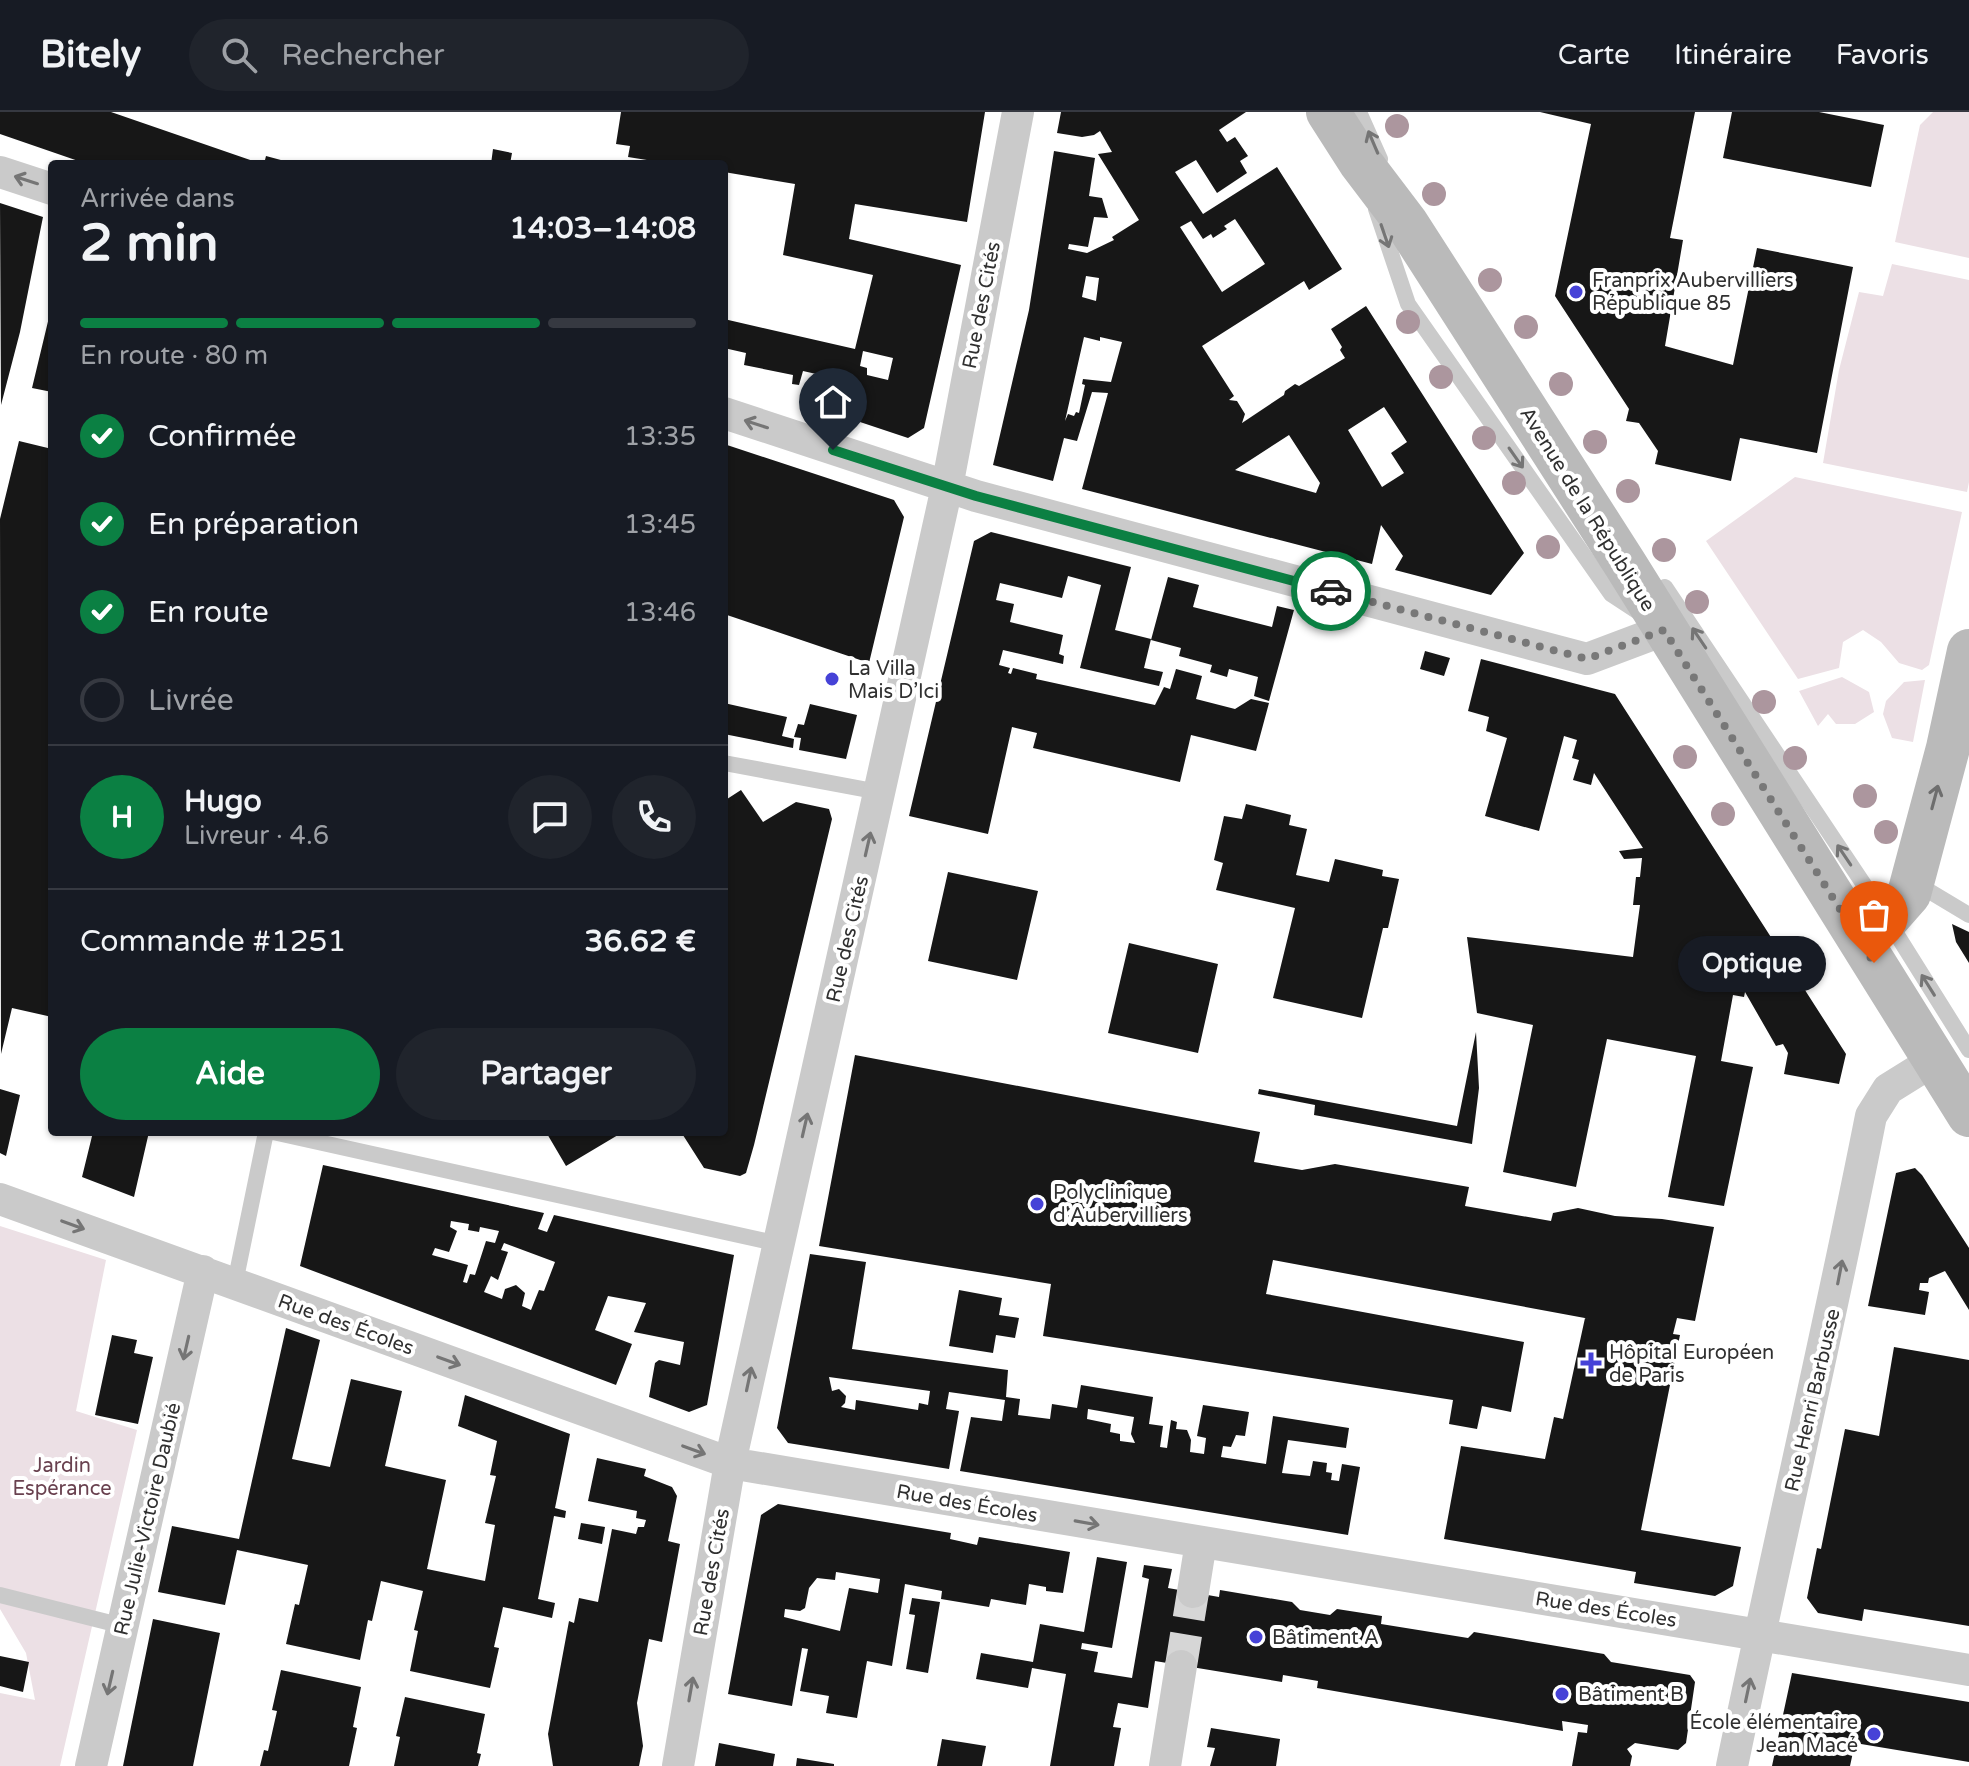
<!DOCTYPE html>
<html lang="fr">
<head>
<meta charset="utf-8">
<style>
  body { margin:0; font-family:"Varela Round",sans-serif; background:#20242c; color:#f1f3f6; height:100vh; display:flex; flex-direction:column; font-size:30px; white-space:nowrap }
  * { box-sizing:border-box; margin:0 }
  p { font-size:26px; color:#9ea1a6 }
  .icon { flex:none; width:44px; height:44px; fill:none; stroke:currentColor; stroke-width:2; stroke-linecap:round; stroke-linejoin:round }
  .map { position:relative; flex:1; overflow:hidden }
  .sheet { position:absolute; left:48px; top:48px; width:680px; height:976px; display:flex; flex-direction:column; background:#171b24; border-radius:8px; box-shadow:0 2px 6px #0004 }
  .sheet>* { flex:none }
  .pin { position:absolute; display:grid; place-items:center; width:68px; height:68px; color:#fff; margin:-82px -34px; border-radius:50% 50% 50% 0; rotate:-45deg; box-shadow:0 0 8px #0007 }
  .pin .icon { rotate:45deg }
  .courier { position:absolute; display:grid; place-items:center; width:80px; height:80px; margin:-40px; border:6px solid #0b8043; border-radius:50%; background:#fff; color:#222; box-shadow:0 2px 10px #0007 }
  .bubble { position:absolute; height:56px; border-radius:28px; background:#171b24; box-shadow:0 2px 6px #0004; font-size:26px; font-weight:700; line-height:56px; text-align:center }
  .summary em { font-style:normal; font-weight:700 }
  .summary div { display:flex; flex-direction:column-reverse }
  .summary { display:flex; align-items:center; justify-content:space-between; height:136px; padding:0 32px }
  h1 { font-size:52px; font-weight:700; line-height:60px }
  .bar { display:grid; grid-template-columns:repeat(4,1fr); gap:12px 8px; align-content:center; height:96px; padding:0 32px }
  .bar i { height:10px; border-radius:6px; background:#363941 }
  .bar .active { background:#0b8043 }
  .bar p { grid-column:span 4 }
  .line { display:flex; align-items:center; gap:20px; padding:0 32px; border-top:2px solid #363941 }
  .line div { flex:1 }
  .round { display:grid; place-items:center; flex:none; width:84px; height:84px; border-radius:42px; background:#20242c }
  ol { padding:0 32px; list-style:none }
  li { display:flex; align-items:center; gap:24px; height:88px }
  li p { margin-inline-start:auto }
  li .icon { padding:8px; border-radius:50%; background:#0b8043; color:#fff; stroke-width:4 }
  li:last-child { color:#9ea1a6 }
  li i { width:44px; height:44px; border:4px solid #363941; border-radius:50% }
  .button { display:flex; gap:16px; margin-top:auto; padding:16px 32px }
  .button a { flex:1; height:92px; border-radius:48px; background:#0b8043; color:#fff; font-size:32px; font-weight:700; line-height:92px; text-align:center }
  .button a+a { background:#20242c; color:#f1f3f6 }
  header { display:flex; align-items:center; gap:48px; box-sizing:border-box; height:112px; padding:0 40px; background:#171b24; border-bottom:2px solid #363941 }
  header strong { font-size:38px }
  nav { display:flex; gap:44px; margin-inline-start:auto; font-size:28px }
  .search { width:560px; height:72px; background:#20242c; display:flex; align-items:center; gap:20px; box-sizing:border-box; padding:0 28px; border-radius:44px; color:#9ea1a6; font-size:30px }
  .map>svg:first-child { display:block }
  .green { fill:#ece0e5 }
  .building { fill:#171717; fill-rule:evenodd }
  .lines { fill:none; stroke-linecap:round; stroke-linejoin:round }
  .street-tunnel { stroke:#d6d6d6; stroke-width:32; stroke-dasharray:32 16; stroke-linecap:butt }
  .lane { stroke:#cacaca; stroke-width:16 }
  .street { stroke:#cacaca; stroke-width:32 }
  .secondary { stroke:#bababa; stroke-width:44 }
  .tree { fill:#ac969e }
  .oneway { stroke:#757575 }
  .oneway2 { stroke:#6e6e6e }
  .done { stroke:#787878; stroke-width:8; stroke-dasharray:0 14.4 }
  .route { stroke:#0b8043; stroke-width:10 }
  .poi-dot { fill:#4642d7; stroke:#fff; stroke-width:3 }
  .labels { text-anchor:middle; stroke-width:8; stroke-linejoin:round; paint-order:stroke }
  .poi-label { font-size:20px; fill:#303030; stroke:#fff; text-anchor:start }
  .street-label { font-size:20px; fill:#303030; stroke:#fff }
  .park-label { font-size:20px; fill:#69414f; stroke:#fff }
</style>
</head>
<body>
<header>
<strong>Bitely</strong>
<div class="search"><svg class="icon" aria-label="search" viewBox="0 0 24 24"><circle cx="10" cy="10" r="6"/><path d="M15 15l6 6"/></svg>Rechercher</div>
<nav><a>Carte</a><a>Itinéraire</a><a>Favoris</a></nav>
</header>
<div class="map">
<svg width="1969" height="1654" viewBox="0 0 1969 1654">
  <rect width="100%" height="100%" fill="#fff"/>
  <path class="green" d="M1933 0H1969V146L1895 130 1920 13Z
    M1892 152 1969 168V370L1967 380 1823 351 1839 258 1859 180 1883 184Z
    M1795 365 1962 400 1929 553 1922 558 1899 551 1881 530 1863 518 1843 530 1839 556 1798 567 1706 429Z
    M1842 565 1869 580 1874 600 1855 612H1836L1828 602 1818 614 1799 579Z
    M1925 568 1913 630 1892 626 1883 602 1886 589 1904 570Z
    M0 1114 106 1148 76 1299 137 1318 60 1654H0V1581L35 1588 26 1541 0 1497Z"/>
  <path class="building" d="M0 0H111L262 52H87L0 22Z
    M621 0H985L967 110 855 92 849 127 961 153 924 316 908 326 830 300 836 273 855 277 856 271 803 259 799 273 792 272 793 263 744 253 746 241 724 236V207L855 237 873 163 783 143 795 72 724 60V52H672L628 45 630 34 616 32ZM863 239 893 246 888 268 867 263V256L860 254Z
    M1061 0H1246L1219 18 1227 30 1235 25 1248 44 1240 49 1247 61 1217 81 1196 48 1175 60 1203 102 1277 55 1342 157 1309 178 1304 169 1202 234 1234 284 1229 288 1237 289 1245 302 1242 311 1284 283 1285 279 1295 272 1299 274 1345 246 1340 238 1342 235 1331 217 1366 194 1524 441 1491 483 1395 458 1403 444 1381 413 1372 452 1082 377 1108 281 1092 280 1077 329 1064 326 1053 369 993 353 1029 198 1054 39 1095 46 1089 84 1102 86 1108 106 1094 105 1088 135 1069 132 1068 137 1087 141 1114 128 1112 125 1139 108 1098 42 1112 40 1100 19 1094 23 1082 25 1057 21ZM1235 107 1265 152 1222 180 1180 115 1191 109 1203 127 1211 122 1213 126 1227 117 1224 114ZM1086 164 1099 166 1096 189 1082 185ZM1084 225 1100 229V225L1122 230 1111 270 1083 267 1082 272 1085 273 1079 301 1076 300 1074 304 1068 302 1065 309ZM1384 295 1407 330 1391 341 1404 361 1382 375 1348 318ZM1289 323 1320 371 1316 381 1235 358Z
    M1540 0H1695L1670 126 1683 128 1665 234 1733 253 1757 136 1853 155 1817 341 1740 326 1731 369 1655 352 1658 339 1639 311 1626 309 1629 297 1555 184 1591 12Z
    M1732 0H1819L1884 13 1871 75 1723 46Z
    M493 37 512 41 510 52H491Z
    M266 44 292 51V52H264Z
    M0 91 43 105 20 220 1 293Z
    M51 197H52V280L32 276Z
    M19 329 52 337V905L12 896 1 942 0 407Z
    M724 332 894 388 904 405 869 551 724 502Z
    M991 420 1131 455 1115 518 1151 527 1144 556 1163 560 1159 574 1080 556 1101 473 1068 464 1062 486 1000 471 996 488 1014 492 1010 510 1063 523 1059 542 1064 544 1063 552 1003 538 999 553 1010 556 1008 561 1011 562 1013 556 1037 562 1036 567 1155 593 1164 575 1170 577 1176 557 1202 564 1196 587 1235 597 1251 587 1269 591 1256 639 1191 623 1180 670 1033 636 1037 621 1012 615 988 722 909 704 974 429Z
    M1168 465 1199 473 1193 495 1272 515 1277 494 1294 498 1269 589 1254 584 1258 565 1229 557 1227 565 1210 560 1212 553 1179 544 1181 536 1151 528Z
    M1425 539 1450 546 1444 564 1420 557Z
    M1481 547 1615 582 1846 942 1839 972 1784 962 1788 941 1783 932 1776 934 1745 880 1744 885 1733 883 1721 949 1753 955 1724 1094 1668 1085 1696 944 1607 927 1576 1075 1503 1060 1533 913 1477 901 1467 825 1633 845 1640 793H1633L1636 765H1640L1642 746 1624 747 1619 739 1643 736 1594 661 1591 673 1573 668 1579 648 1572 646 1577 628 1564 624 1539 719 1485 704 1507 626 1486 619 1489 605 1468 599Z
    M724 591 787 605 782 624 794 627 793 636 724 622Z
    M810 592 857 603 846 647 799 638 801 626 794 625 798 612 804 613Z
    M741 678 763 710 796 690 829 697 832 707 754 1033 746 1061 740 1064 704 1056 681 1020H724V689Z
    M1246 692 1291 703 1289 713 1307 717 1296 763 1329 770 1335 747 1383 758 1382 764 1399 767 1388 816H1383L1362 906 1273 886 1295 796 1216 778 1223 751 1214 748 1224 704 1242 707Z
    M948 760 1038 779 1017 868 928 849Z
    M1952 812 1969 820V851L1956 830Z
    M1129 831 1218 852 1198 941 1108 921Z
    M1476 920 1479 976 1472 1032 1314 1003 1315 993 1258 982 1259 977 1457 1014Z
    M855 943 1260 1020 1254 1050 1302 1058 1335 1052 1469 1075 1465 1094 1551 1109 1553 1101 1578 1096 1615 1104 1662 1107 1714 1115 1695 1209 1677 1206 1673 1222 1680 1223 1641 1418 1741 1435 1733 1474 1715 1484 1634 1471 1636 1460 1444 1427 1461 1334 1545 1347 1554 1305 1563 1307 1585 1206 1601 1209 1273 1148 1266 1182 1524 1230 1511 1300 1482 1294 1477 1317 1449 1312 1453 1288 1043 1224 1051 1172 819 1134Z
    M0 977 20 983 6 1044 0 1041Z
    M93 1020H149L134 1085 82 1065Z
    M546 1020H623L566 1054Z
    M323 1053 544 1101 538 1117 547 1120 554 1103 734 1143 707 1293 689 1300 649 1285 655 1251 659 1248 680 1253 684 1230 634 1220 646 1191 608 1184 595 1218 632 1232 616 1273 300 1154ZM451 1109 469 1112 468 1118 479 1120 480 1115 499 1119 495 1131 486 1129 475 1163 470 1162 467 1171 463 1170 468 1153 432 1143 435 1136 449 1140 457 1119 450 1115ZM504 1131 555 1150 544 1179 539 1178 531 1198 522 1194 525 1181 516 1173 505 1177 502 1187 484 1180 491 1164 498 1168 508 1140 501 1138Z
    M1915 1056 1922 1063 1969 1136V1198L1945 1159 1929 1166 1928 1171H1920L1919 1178 1929 1180 1925 1203 1868 1194 1896 1061Z
    M810 1142 866 1150 852 1237 1008 1258 1006 1285 1020 1287 1018 1303 1050 1307 1052 1292 1077 1296 1081 1273 1153 1285 1149 1312 1163 1314 1160 1335 1167 1336 1171 1308 1177 1310 1176 1317 1187 1318 1191 1328 1190 1340 1204 1342 1206 1326 1197 1324 1203 1293 1249 1300 1245 1324 1236 1323 1231 1335 1223 1334 1221 1345 1266 1352 1273 1304 1349 1316 1346 1336 1288 1328 1282 1361 1310 1364 1313 1349 1327 1351 1326 1360 1332 1361 1331 1368 1339 1369 1342 1352 1360 1355 1348 1423 960 1359 971 1305 1002 1309 1005 1288 949 1280 946 1297 959 1299 949 1357 788 1331 777 1316ZM829 1265 930 1279 928 1293 919 1291 918 1298 856 1288 855 1298 841 1295 845 1291 846 1284 839 1277 832 1279ZM1088 1297 1134 1305 1131 1322 1135 1331 1120 1329V1322L1110 1320 1111 1312 1087 1307Z
    M959 1178 1002 1186 999 1203 1019 1206 1015 1226 996 1223 993 1241 949 1234Z
    M286 1216 320 1228 292 1347 330 1355 351 1267 402 1279 385 1354 446 1368 427 1457 485 1469 495 1413 485 1411 496 1364 490 1363 497 1329 458 1314 465 1283 570 1322 555 1396 566 1399 565 1406 554 1404 538 1487 555 1491 552 1506 503 1495 494 1535 499 1536 490 1576 410 1559 418 1519 414 1518 423 1479 381 1469 372 1509 368 1508 360 1548 286 1532 295 1492 299 1493 308 1453 237 1438 225 1493 158 1480 172 1414 239 1427Z
    M112 1223 137 1228 134 1241 153 1245 138 1312 95 1303Z
    M1894 1235 1969 1248V1514L1864 1497 1862 1509 1818 1501 1807 1486 1817 1436 1821 1437 1845 1317 1879 1324Z
    M597 1346 646 1357 644 1364 672 1375 677 1384 668 1429 680 1432 662 1530 649 1527 637 1591 643 1634 639 1654H553L548 1622 569 1509 574 1511 579 1486 598 1490 612 1417 636 1422 638 1415H644L646 1408 636 1406 637 1399 588 1389Z
    M778 1392 951 1421 950 1427 977 1433 979 1425 1070 1440 1063 1481 1046 1479V1475L1029 1472 1026 1493 991 1487 989 1495 941 1487 942 1479 905 1472 892 1554 867 1549 857 1606 826 1601 829 1584 800 1579 808 1537 802 1536 792 1594 728 1582 761 1403ZM836 1460 880 1467 878 1481 849 1476 840 1519 784 1505 785 1497 800 1499 805 1496 809 1476 817 1466 835 1468Z
    M581 1411 605 1415 602 1432 578 1427Z
    M1097 1445 1127 1450 1112 1536 1082 1531 1081 1537 1098 1540 1094 1560 1132 1566 1149 1467 1142 1465 1144 1453 1172 1457 1168 1476 1219 1485 1220 1478 1292 1490 1300 1498 1330 1503 1337 1497 1382 1504 1381 1512 1468 1526 1474 1520 1604 1542 1611 1550 1690 1563 1695 1570 1686 1631 1678 1638 1635 1631 1627 1637 1632 1644 1630 1654H1572L1578 1620 1587 1621 1588 1613 1562 1609 1563 1619 1317 1576 1318 1569 1283 1563 1282 1570 1155 1549 1148 1596 1118 1591 1113 1615 1121 1616 1114 1654H1050L1066 1562 1032 1556 1028 1576 976 1567 981 1541 1033 1550 1040 1512 1084 1520Z
    M912 1486 940 1490 928 1561 906 1557 915 1503 909 1502Z
    M153 1507 220 1521 193 1654H123Z
    M0 1544 29 1550 23 1580 0 1574Z
    M281 1558 361 1575 353 1615 357 1616 349 1654H260L264 1638 268 1639 277 1599 272 1598Z
    M1792 1561 1969 1590V1650L1855 1631 1850 1654H1772Z
    M405 1585 485 1602 477 1641 481 1642 478 1654H394L400 1625 396 1624Z
    M1211 1616 1280 1627 1276 1654H1210L1215 1636 1207 1635Z
    M942 1627 986 1634 982 1654H937Z
    M719 1631 775 1642 773 1654H715Z
    M797 1646 834 1652V1654H796Z"/>
  <g class="lines">
    <path class="street-tunnel" d="M1181 1554 1193 1480"/>
    <path class="lane" d="M1359 0 1380 47
      M1376 97 1408 192 1611 482 1640 501
      M1665 475 1887 807 1969 938
      M724 651 879 680
      M1914 770 1969 803
      M273 1020 779 1132
      M235 1171 266 1020
      M0 1483 123 1514"/>
    <path class="street" d="M0 60 52 77
      M724 301 976 384 1587 547 1664 518
      M0 1087 730 1351 1969 1558
      M1193 1480 1201 1430
      M91 1654 203 1159
      M678 1654 730 1351 947 375 1018 0
      M1165 1654 1181 1554
      M1732 1654C1777 1437 1828 1222 1871 1004L1888 977 1933 949"/>
    <path class="secondary" d="M1328 0 1360 50 1407 112 1625 452 1969 1003
      M1859 826 1887 807 1909 782 1948 636 1969 539"/>
  </g>
  <g class="tree">
    <circle cx="1397" cy="14" r="12"/>
    <circle cx="1434" cy="82" r="12"/>
    <circle cx="1490" cy="168" r="12"/>
    <circle cx="1408" cy="210" r="12"/>
    <circle cx="1526" cy="215" r="12"/>
    <circle cx="1441" cy="265" r="12"/>
    <circle cx="1561" cy="272" r="12"/>
    <circle cx="1484" cy="326" r="12"/>
    <circle cx="1595" cy="330" r="12"/>
    <circle cx="1514" cy="371" r="12"/>
    <circle cx="1628" cy="379" r="12"/>
    <circle cx="1548" cy="435" r="12"/>
    <circle cx="1664" cy="438" r="12"/>
    <circle cx="1697" cy="490" r="12"/>
    <circle cx="1764" cy="590" r="12"/>
    <circle cx="1685" cy="645" r="12"/>
    <circle cx="1795" cy="646" r="12"/>
    <circle cx="1865" cy="684" r="12"/>
    <circle cx="1723" cy="702" r="12"/>
    <circle cx="1886" cy="720" r="12"/>
  </g>
  <defs><path id="oneway-shaft" d="M-6 0H5M1.5-3L5.5 0L1.5 3" fill="none" stroke-width="1.6" stroke-linecap="round" stroke-linejoin="round" transform="scale(2)"/></defs>
  <g class="oneway">
    <use href="#oneway-shaft" transform="translate(1373 30) rotate(-113)"/>
    <use href="#oneway-shaft" transform="translate(26 68) rotate(-162)"/>
    <use href="#oneway-shaft" transform="translate(1385 124) rotate(71)"/>
    <use href="#oneway-shaft" transform="translate(756 312) rotate(-162)"/>
    <use href="#oneway-shaft" transform="translate(1516 346) rotate(55)"/>
    <use href="#oneway-shaft" transform="translate(1699 526) rotate(-124)"/>
    <use href="#oneway-shaft" transform="translate(868 732) rotate(-77)"/>
    <use href="#oneway-shaft" transform="translate(1844 743) rotate(-124)"/>
    <use href="#oneway-shaft" transform="translate(1928 873) rotate(-122)"/>
    <use href="#oneway-shaft" transform="translate(805 1013) rotate(-77)"/>
    <use href="#oneway-shaft" transform="translate(73 1113) rotate(20)"/>
    <use href="#oneway-shaft" transform="translate(1840 1160) rotate(-79)"/>
    <use href="#oneway-shaft" transform="translate(186 1236) rotate(103)"/>
    <use href="#oneway-shaft" transform="translate(449 1249) rotate(20)"/>
    <use href="#oneway-shaft" transform="translate(749 1267) rotate(-78)"/>
    <use href="#oneway-shaft" transform="translate(694 1338) rotate(20)"/>
    <use href="#oneway-shaft" transform="translate(1087 1411) rotate(10)"/>
    <use href="#oneway-shaft" transform="translate(110 1571) rotate(103)"/>
    <use href="#oneway-shaft" transform="translate(691 1577) rotate(-80)"/>
    <use href="#oneway-shaft" transform="translate(1748 1578) rotate(-78)"/>
  </g>
  <use class="oneway2" href="#oneway-shaft" transform="translate(1935 685) rotate(-75)"/>
  <g class="lines">
    <path class="done" d="M1331 479 1587 547 1664 518 1874 851"/>
    <path class="route" d="M833 338 976 384 1331 479"/>
  </g>
  <g class="poi-dot">
    <circle cx="1576" cy="180" r="8"/>
    <circle cx="832" cy="567" r="8"/>
    <circle cx="1037" cy="1092" r="8"/>
    <path d="M1587 1239h8v8h8v8h-8v8h-8v-8h-8v-8h8z"/>
    <circle cx="1256" cy="1525" r="8"/>
    <circle cx="1562" cy="1582" r="8"/>
    <circle cx="1874" cy="1622" r="8"/>
  </g>
  <g class="labels">
    <g class="poi-label">
      <text x="1592" y="175">Franprix Aubervilliers<tspan x="1592" dy="23">République 85</tspan></text>
      <text x="848" y="563">La Villa<tspan x="848" dy="23">Mais D’Ici</tspan></text>
      <text x="1053" y="1087">Polyclinique<tspan x="1053" dy="23">d'Aubervilliers</tspan></text>
      <text x="1609" y="1247">Hôpital Européen<tspan x="1609" dy="23">de Paris</tspan></text>
      <text x="1272" y="1532">Bâtiment A</text>
      <text x="1578" y="1589">Bâtiment B</text>
      <text x="1858" y="1617" text-anchor="end">École élémentaire<tspan x="1858" dy="23">Jean Macé</tspan></text>
    </g>
    <g class="street-label">
      <text transform="translate(981 193) rotate(-79)" y="7">Rue des Cités</text>
      <text transform="translate(1588 397) rotate(58)" y="7">Avenue de la République</text>
      <text transform="translate(847 827) rotate(-77)" y="7">Rue des Cités</text>
      <text transform="translate(346 1212) rotate(20)" y="7">Rue des Écoles</text>
      <text transform="translate(1812 1288) rotate(-77)" y="7">Rue Henri Barbusse</text>
      <text transform="translate(967 1391) rotate(10)" y="7">Rue des Écoles</text>
      <text transform="translate(147 1407) rotate(-77)" y="7">Rue Julie-Victoire Daubié</text>
      <text transform="translate(711 1460) rotate(-80)" y="7">Rue des Cités</text>
      <text transform="translate(1606 1497) rotate(9)" y="7">Rue des Écoles</text>
    </g>
    <g class="park-label">
      <text x="62" y="1360">Jardin<tspan x="62" dy="23">Espérance</tspan></text>
    </g>
  </g>
</svg>
<div class="pin" style="left:1874px;top:851px;background:#ea580c"><svg class="icon" aria-label="bag" viewBox="0 0 24 24"><path d="M5 8h14l-1 12H6zM9 8a3 3 0 0 1 6 0"/></svg></div>
<div class="pin" style="left:833px;top:338px;background:#1f2937"><svg class="icon" aria-label="home" viewBox="0 0 24 24"><path d="M3 11l9-7 9 7M6 9v11h12V9"/></svg></div>
<div class="courier" style="left:1331px;top:479px"><svg class="icon" aria-label="car" viewBox="0 0 24 24"><path d="M5 17H2v-5l4-1 3-4h7l3 4 3 1v5h-3M9 17h6M6 11h13"/><circle cx="7" cy="17" r="2"/><circle cx="17" cy="17" r="2"/></svg></div>
<div class="bubble" style="left:1678px;top:824px;width:148px">Optique</div>
<section class="sheet">
<div class="summary"><div><h1>2 min</h1><p>Arrivée dans</p></div><em>14:03–14:08</em></div>
<div class="bar"><i class="active"></i><i class="active"></i><i class="active"></i><i></i><p>En route · 80 m</p></div>
<ol>
<li><svg class="icon" aria-label="check" viewBox="0 0 24 24"><path d="M5 12l5 5 9-10"/></svg>Confirmée<p>13:35</p></li>
<li><svg class="icon" aria-label="check" viewBox="0 0 24 24"><path d="M5 12l5 5 9-10"/></svg>En préparation<p>13:45</p></li>
<li><svg class="icon" aria-label="check" viewBox="0 0 24 24"><path d="M5 12l5 5 9-10"/></svg>En route<p>13:46</p></li>
<li><i></i>Livrée</li>
</ol>
<div class="line" style="height:144px"><b class="round" style="background:#0b8043;color:#fff">H</b><div><b>Hugo</b><p>Livreur · 4.6</p></div><a class="round"><svg class="icon" aria-label="chat" viewBox="0 0 24 24"><path d="M4 5h16v11H9l-5 4z"/></svg></a><a class="round"><svg class="icon" aria-label="phone" viewBox="0 0 24 24"><path d="M5 4h4l2 5-3 2q2 4 5 5l2-3 5 2v4C11 20 4 13 5 4z"/></svg></a></div>
<div class="line" style="height:104px"><div>Commande #1251</div><b>36.62 €</b></div>
<div class="button"><a>Aide</a><a>Partager</a></div>
</section>
</div>
</body>
</html>
